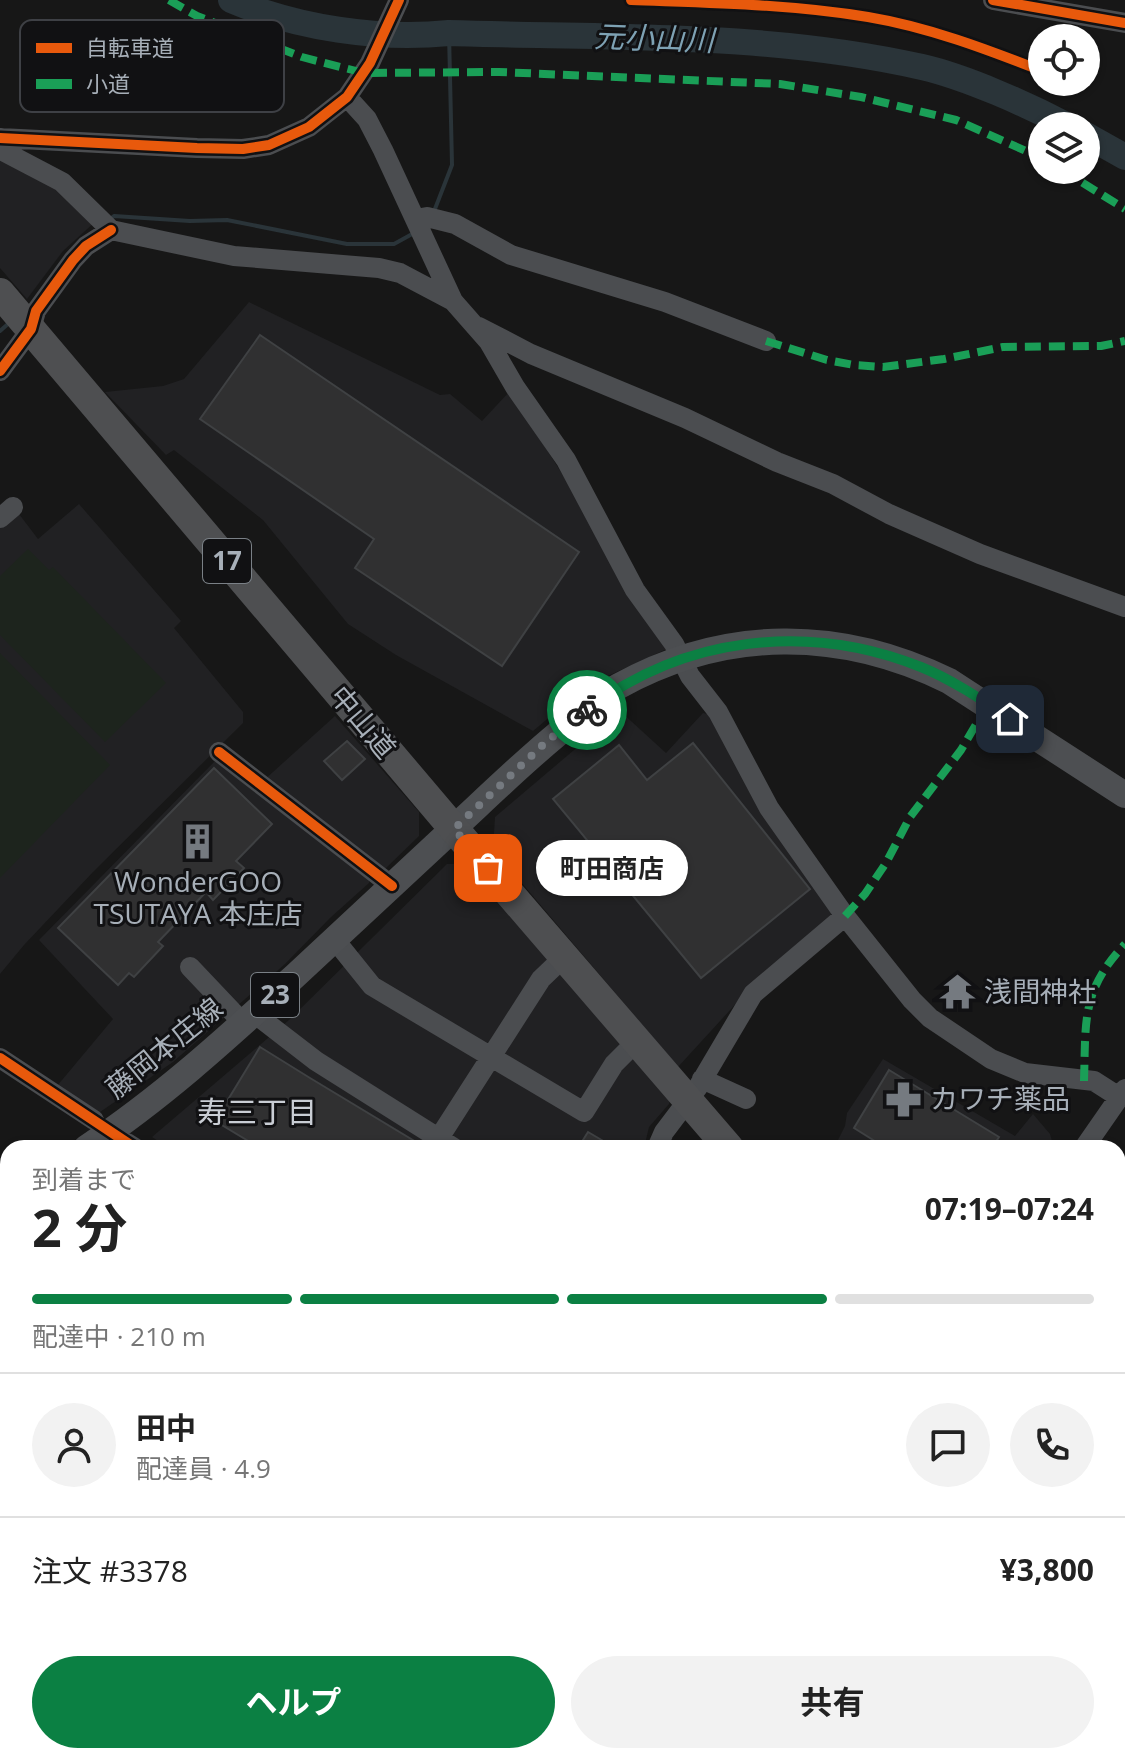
<!DOCTYPE html>
<html lang="ja">
<head>
<meta charset="utf-8">
<style>
  body { margin:0; font-family:"Open Sans","Noto Sans JP",sans-serif; background:#f2f2f2; color:#222; height:100vh; display:flex; flex-direction:column; font-size:30px; white-space:nowrap }
  * { box-sizing:border-box; margin:0 }
  p { font-size:26px; color:#767676 }
  .icon { flex:none; width:44px; height:44px; fill:none; stroke:currentColor; stroke-width:2; stroke-linecap:round; stroke-linejoin:round }
  .map { position:relative; flex:1; overflow:hidden }
  .sheet { position:absolute; left:0px; top:1140px; width:1126px; height:624px; display:flex; flex-direction:column; background:#fff; border-radius:24px 24px 0 0; box-shadow:0 2px 6px #0004 }
  .sheet>* { flex:none }
  .buttons { position:absolute; left:1028px; top:24px; display:grid; gap:16px }
  .buttons a { display:grid; place-items:center; width:72px; height:72px; border-radius:50%; background:#fff; box-shadow:0 2px 6px #0004; font-size:40px }
  .pin { position:absolute; display:grid; place-items:center; width:68px; height:68px; color:#fff; margin:-34px; border-radius:16px; box-shadow:0 4px 12px #0006 }
  .courier { position:absolute; display:grid; place-items:center; width:80px; height:80px; margin:-40px; border:6px solid #0b8043; border-radius:50%; background:#fff; color:#222; box-shadow:0 2px 10px #0007 }
  .bubble { position:absolute; height:56px; border-radius:28px; background:#fff; box-shadow:0 2px 6px #0004; font-size:26px; font-weight:700; line-height:56px; text-align:center }
  .head em { font-style:normal; font-weight:700 }
  .head div { display:flex; flex-direction:column-reverse }
  .head { display:flex; align-items:center; justify-content:space-between; height:136px; padding:0 32px }
  h1 { font-size:52px; font-weight:700; line-height:60px }
  .bar { display:grid; grid-template-columns:repeat(4,1fr); gap:12px 8px; align-content:center; height:96px; padding:0 32px }
  .bar i { height:10px; border-radius:6px; background:#e0e0e0 }
  .bar .active { background:#0b8043 }
  .bar p { grid-column:span 4 }
  .line { display:flex; align-items:center; gap:20px; padding:0 32px; border-top:2px solid #e0e0e0 }
  .line div { flex:1 }
  .round { display:grid; place-items:center; flex:none; width:84px; height:84px; border-radius:42px; background:#f2f2f2 }
  .primary-button { display:flex; gap:16px; margin-top:auto; padding:16px 32px }
  .primary-button a { flex:1; height:92px; border-radius:48px; background:#0b8043; color:#fff; font-size:32px; font-weight:700; line-height:92px; text-align:center }
  .primary-button a+a { background:#f2f2f2; color:#222 }
  .map>svg:first-child { display:block }
  .built { fill:#212123 }
  .green { fill:#1d241d }
  .lines { fill:none; stroke-linecap:round; stroke-linejoin:round }
  .stream { stroke:#2a3439; stroke-width:4 }
  .river { stroke:#2a3439; stroke-width:26 }
  .building { fill:#303031; stroke:#3f4143; stroke-width:2 }
  .minor { stroke:#4b4d50; stroke-width:20 }
  .major { stroke:#4d4f52; stroke-width:26 }
  .highway { stroke:#4e4f51; stroke-width:30 }
  .quiet { stroke:#1a9f57; stroke-width:8; stroke-dasharray:16 8; stroke-linecap:butt }
  .cycleway-casing { stroke:#111113; stroke-width:15 }
  .cycleway { stroke:#e8590c; stroke-width:10 }
  .done { stroke:#757a80; stroke-width:8; stroke-dasharray:0 14.4 }
  .route { stroke:#0b8043; stroke-width:10 }
  .labels { text-anchor:middle; stroke-width:6; stroke-linejoin:round; paint-order:stroke }
  .shield { fill:#111113; stroke:#7a8086; stroke-width:2 }
  .shield-label { font-size:26px; font-weight:bold; fill:#a7afb8 }
  .street-label { font-size:28px; fill:#a7afb8; stroke:#111113 }
  .poi-label { font-size:28px; fill:#a7afb8; stroke:#111113; text-anchor:start }
  .water-label { font-size:30px; font-style:italic; fill:#7ea2b4; stroke:#111113 }
  .neighbourhood-label { font-size:30px; fill:#c9cdd4; stroke:#111113 }
  .key { fill:#111113; stroke:#3e4045; stroke-width:2 }
  .key-label { font-size:22px; fill:#a7afb8 }
</style>
</head>
<body>
<div class="map">
<svg width="1125" height="1764" viewBox="0 0 1125 1764">
  <rect width="100%" height="100%" fill="#171717"/>
  <path class="built" d="M0 151 59 185 96 221 63 251 27 299 0 268Z
    M249 302 440 395 450 394 482 421 510 391 671 647 608 676 576 695 533 731 396 655 348 624 263 520 174 450 166 455 105 392 163 386 184 379Z
    M79 504 181 621 174 628 243 712V723L93 872 24 945 0 974V524L16 510 38 539Z
    M620 711 666 753 703 713 712 715 832 908 831 918 753 985 678 1067 493 849 495 817Z
    M335 716 419 812V836L386 868H377L263 781Z
    M215 761 370 877 369 883 330 918 285 964 173 1062 100 1112 57 1086 113 1019 39 940Z
    M447 864H462L671 1094 669 1104 649 1127 644 1148H169L152 1137 289 1020Z
    M883 1059 1015 1136 1033 1114 1050 1134 1054 1148H834L845 1126 847 1113Z
    M1118 1651 1125 1653V1764H918L921 1756H1118Z"/>
  <path class="green" d="M28 549 49 570 53 567 166 683 105 742 0 635V576Z
    M0 653 110 765 0 878Z"/>
  <g class="lines">
    <path class="stream" d="M433 214 452 165 449 33
      M109 220 114 216 190 221 227 220 347 244H394L414 233
      M0 331 8 324"/>
    <path class="river" d="M231 0C297 28 378 40 449 33 606 38 768 32 922 67 966 77 1028 105 1068 126
      M1086 135 1125 157
      M1118 1615 1125 1617
      M621 1764 625 1756"/>
  </g>
  <path class="building" d="M260 335 579 552 502 666 355 568 374 539 200 419Z
    M347 741 365 759 342 780 324 761Z
    M693 743 810 889 701 978 553 799 619 745 647 780Z
    M214 768 272 824 236 861 244 868 213 900 206 892 158 942 163 946 134 977 129 973 118 985 58 928Z
    M260 1047 310 1078 426 1148H260L215 1121Z
    M889 1070 999 1137 992 1148H886L854 1128Z
    M588 1132 615 1148H578Z"/>
  <g class="lines">
    <path class="minor" d="M993 0 1125 23
      M347 97 367 119 383 150 453 301
      M0 138 197 148 243 149 269 145 309 127 347 97 370 63 399 0
      M1 138 3 151 62 182 111 230 234 256 379 268 400 273 453 301 489 342 515 387 566 460 635 590 674 644 690 676 718 712 769 808 845 916 912 1000 930 1018 991 1059 1025 1073 1094 1081 1119 1097
      M416 219 427 217 455 224 511 255 665 302 766 341
      M479 327 531 354 685 418 777 462 833 484 889 514 980 554 1125 607
      M0 371 31 329 36 311 73 260 86 246 111 230
      M0 518 13 507
      M219 752 392 886
      M335 940 372 986 584 1112 614 1064 637 1041
      M190 967 244 1024
      M255 1014 316 1061 454 1148
      M0 1058 94 1120
      M702 1079 746 1099
      M439 1138 541 979 564 957
      M127 1143 135 1148
      M657 1148 664 1132 698 1087 753 994 845 916
      M1084 1148 1125 1089
      M0 1231 8 1236
      M0 1330 8 1334
      M1118 1376H1125
      M0 1468 8 1471
      M437 1756 452 1764
      M506 1764 512 1756
      M789 1764 790 1756"/>
    <path class="major" d="M86 1148C163 1097 228 1037 296 975 349 926 402 877 455 827 496 789 536 750 581 715 593 705 606 693 619 686 726 627 841 628 949 681L1125 795
      M0 1199 8 1195"/>
    <path class="highway" d="M0 293 454 829 729 1148
      M1118 1561 1125 1566"/>
    <path class="quiet" d="M169 0 197 16 302 57 364 73 499 72 780 84 861 97 956 120 1042 158
      M1062 170 1125 209
      M766 341 827 360 854 365 883 367 944 359 1003 347 1101 346 1125 341
      M845 916 865 894 886 863 910 817 961 750 988 704
      M1084 1081C1086 1020 1081 991 1125 944
      M1118 1456 1125 1459
      M1118 1530 1125 1534
      M571 1764 576 1756
      M672 1764 676 1756"/>
    <defs>
      <path id="cycleway" d="M631 0C710 3 789 4 868 17 928 27 986 49 1042 71
        M993 0 1125 23
        M0 138 197 148 243 149 269 145 309 127 347 97 370 63 399 0
        M0 371 31 329 36 311 73 260 86 246 111 230
        M219 752 392 886
        M0 1058 135 1148"/>
    </defs>
    <use href="#cycleway" class="cycleway-casing"/>
    <use href="#cycleway" class="cycleway"/>
  </g>
  <g class="lines">
    <path class="done" d="M488 868 454 829 546 742 587 710"/>
    <path class="route" d="M587 710C684 636 808 622 921 667 953 680 982 700 1010 719"/>
  </g>
  <defs>
    <symbol id="building-bare" viewBox="-9 -9 18 18"><path d="M-4-6H4V6H1V3H-1V6H-4ZM-2.5-4.3h1.7v1.8h-1.7ZM.8-4.3h1.7v1.8H.8ZM-2.5-1h1.7V.8h-1.7ZM.8-1h1.7V.8H.8Z" fill="#757a80" stroke="#111113" stroke-width="2.5" paint-order="stroke"/></symbol>
    <symbol id="temple-bare" viewBox="-9 -9 18 18"><path d="M0-6L5-2H3V0L6.5 2.5H4V6H1.5V3h-3V6H-4V2.5H-6.5L-3 0V-2H-5Z" fill="#757a80" stroke="#111113" stroke-width="2.5" paint-order="stroke"/></symbol>
    <symbol id="pharmacy-bare" viewBox="-9 -9 18 18"><path d="M-2-6h4v4h4v4h-4v4h-4v-4h-4v-4h4Z" fill="#757a80" stroke="#111113" stroke-width="2.5" paint-order="stroke"/></symbol>
  </defs>
  <g fill-rule="evenodd">
    <use href="#building-bare" x="172" y="816" width="51" height="51"/>
    <use href="#temple-bare" x="932" y="966" width="51" height="51"/>
    <use href="#pharmacy-bare" x="878" y="1074" width="51" height="51"/>
  </g>
  <g class="labels">
    <g class="shield">
      <rect x="203" y="539" width="48" height="44" rx="6"/>
      <rect x="251" y="973" width="48" height="44" rx="6"/>
    </g>
    <g class="shield-label">
      <text x="227" y="570">17</text>
      <text x="275" y="1004">23</text>
    </g>
    <g class="street-label">
      <text transform="translate(363 722) rotate(50)" y="10">中山道</text>
      <text transform="translate(164 1048) rotate(-39)" y="10">藤岡本庄線</text>
    </g>
    <g class="poi-label">
      <text x="198" y="892" text-anchor="middle">WonderGOO<tspan x="198" dy="32">TSUTAYA 本庄店</tspan></text>
      <text x="984" y="1002">浅間神社</text>
      <text x="930" y="1109">カワチ薬品</text>
    </g>
    <g class="water-label">
      <text transform="translate(654 39) rotate(2)" y="10">元小山川</text>
    </g>
    <g class="neighbourhood-label">
      <text x="257" y="1123">寿三丁目</text>
    </g>
  </g>
  <rect x="20" y="20" width="264" height="92" rx="12" class="key"/>
  <rect x="36" y="43" width="36" height="10" fill="#e8590c"/>
  <rect x="36" y="79" width="36" height="10" fill="#1a9f57"/>
  <g class="key-label">
    <text x="86" y="56">自転車道</text>
    <text x="86" y="92">小道</text>
  </g>
</svg>
<div class="buttons">
<a><svg class="icon" aria-label="locate" viewBox="0 0 24 24"><circle cx="12" cy="12" r="6"/><path d="M12 2v4M12 18v4M2 12h4M18 12h4"/></svg></a>
<a><svg class="icon" aria-label="layers" viewBox="0 0 24 24"><path d="M12 4l9 5-9 5-9-5zM3 14l9 5 9-5"/></svg></a>
</div>
<div class="pin" style="left:488px;top:868px;background:#ea580c"><svg class="icon" aria-label="bag" viewBox="0 0 24 24"><path d="M5 8h14l-1 12H6zM9 8a3 3 0 0 1 6 0"/></svg></div>
<div class="pin" style="left:1010px;top:719px;background:#1f2937"><svg class="icon" aria-label="home" viewBox="0 0 24 24"><path d="M3 11l9-7 9 7M6 9v11h12V9"/></svg></div>
<div class="courier" style="left:587px;top:710px"><svg class="icon" aria-label="bike" viewBox="0 0 24 24"><circle cx="6" cy="16" r="4"/><circle cx="18" cy="16" r="4"/><path d="M6 16l4-8h5l3 8M10 8l3 8H6M13 5h3"/></svg></div>
<div class="bubble" style="left:536px;top:840px;width:152px">町田商店</div>
<section class="sheet">
<div class="head"><div><h1>2 分</h1><p>到着まで</p></div><em>07:19–07:24</em></div>
<div class="bar"><i class="active"></i><i class="active"></i><i class="active"></i><i></i><p>配達中 · 210 m</p></div>
<div class="line" style="height:144px"><a class="round"><svg class="icon" aria-label="person" viewBox="0 0 24 24"><circle cx="12" cy="8" r="4"/><path d="M4 21q1-7 8-7t8 7"/></svg></a><div><b>田中</b><p>配達員 · 4.9</p></div><a class="round"><svg class="icon" aria-label="chat" viewBox="0 0 24 24"><path d="M4 5h16v11H9l-5 4z"/></svg></a><a class="round"><svg class="icon" aria-label="phone" viewBox="0 0 24 24"><path d="M5 4h4l2 5-3 2q2 4 5 5l2-3 5 2v4C11 20 4 13 5 4z"/></svg></a></div>
<div class="line" style="height:104px"><div>注文 #3378</div><b>¥3,800</b></div>
<div class="primary-button"><a>ヘルプ</a><a>共有</a></div>
</section>
</div>
</body>
</html>
